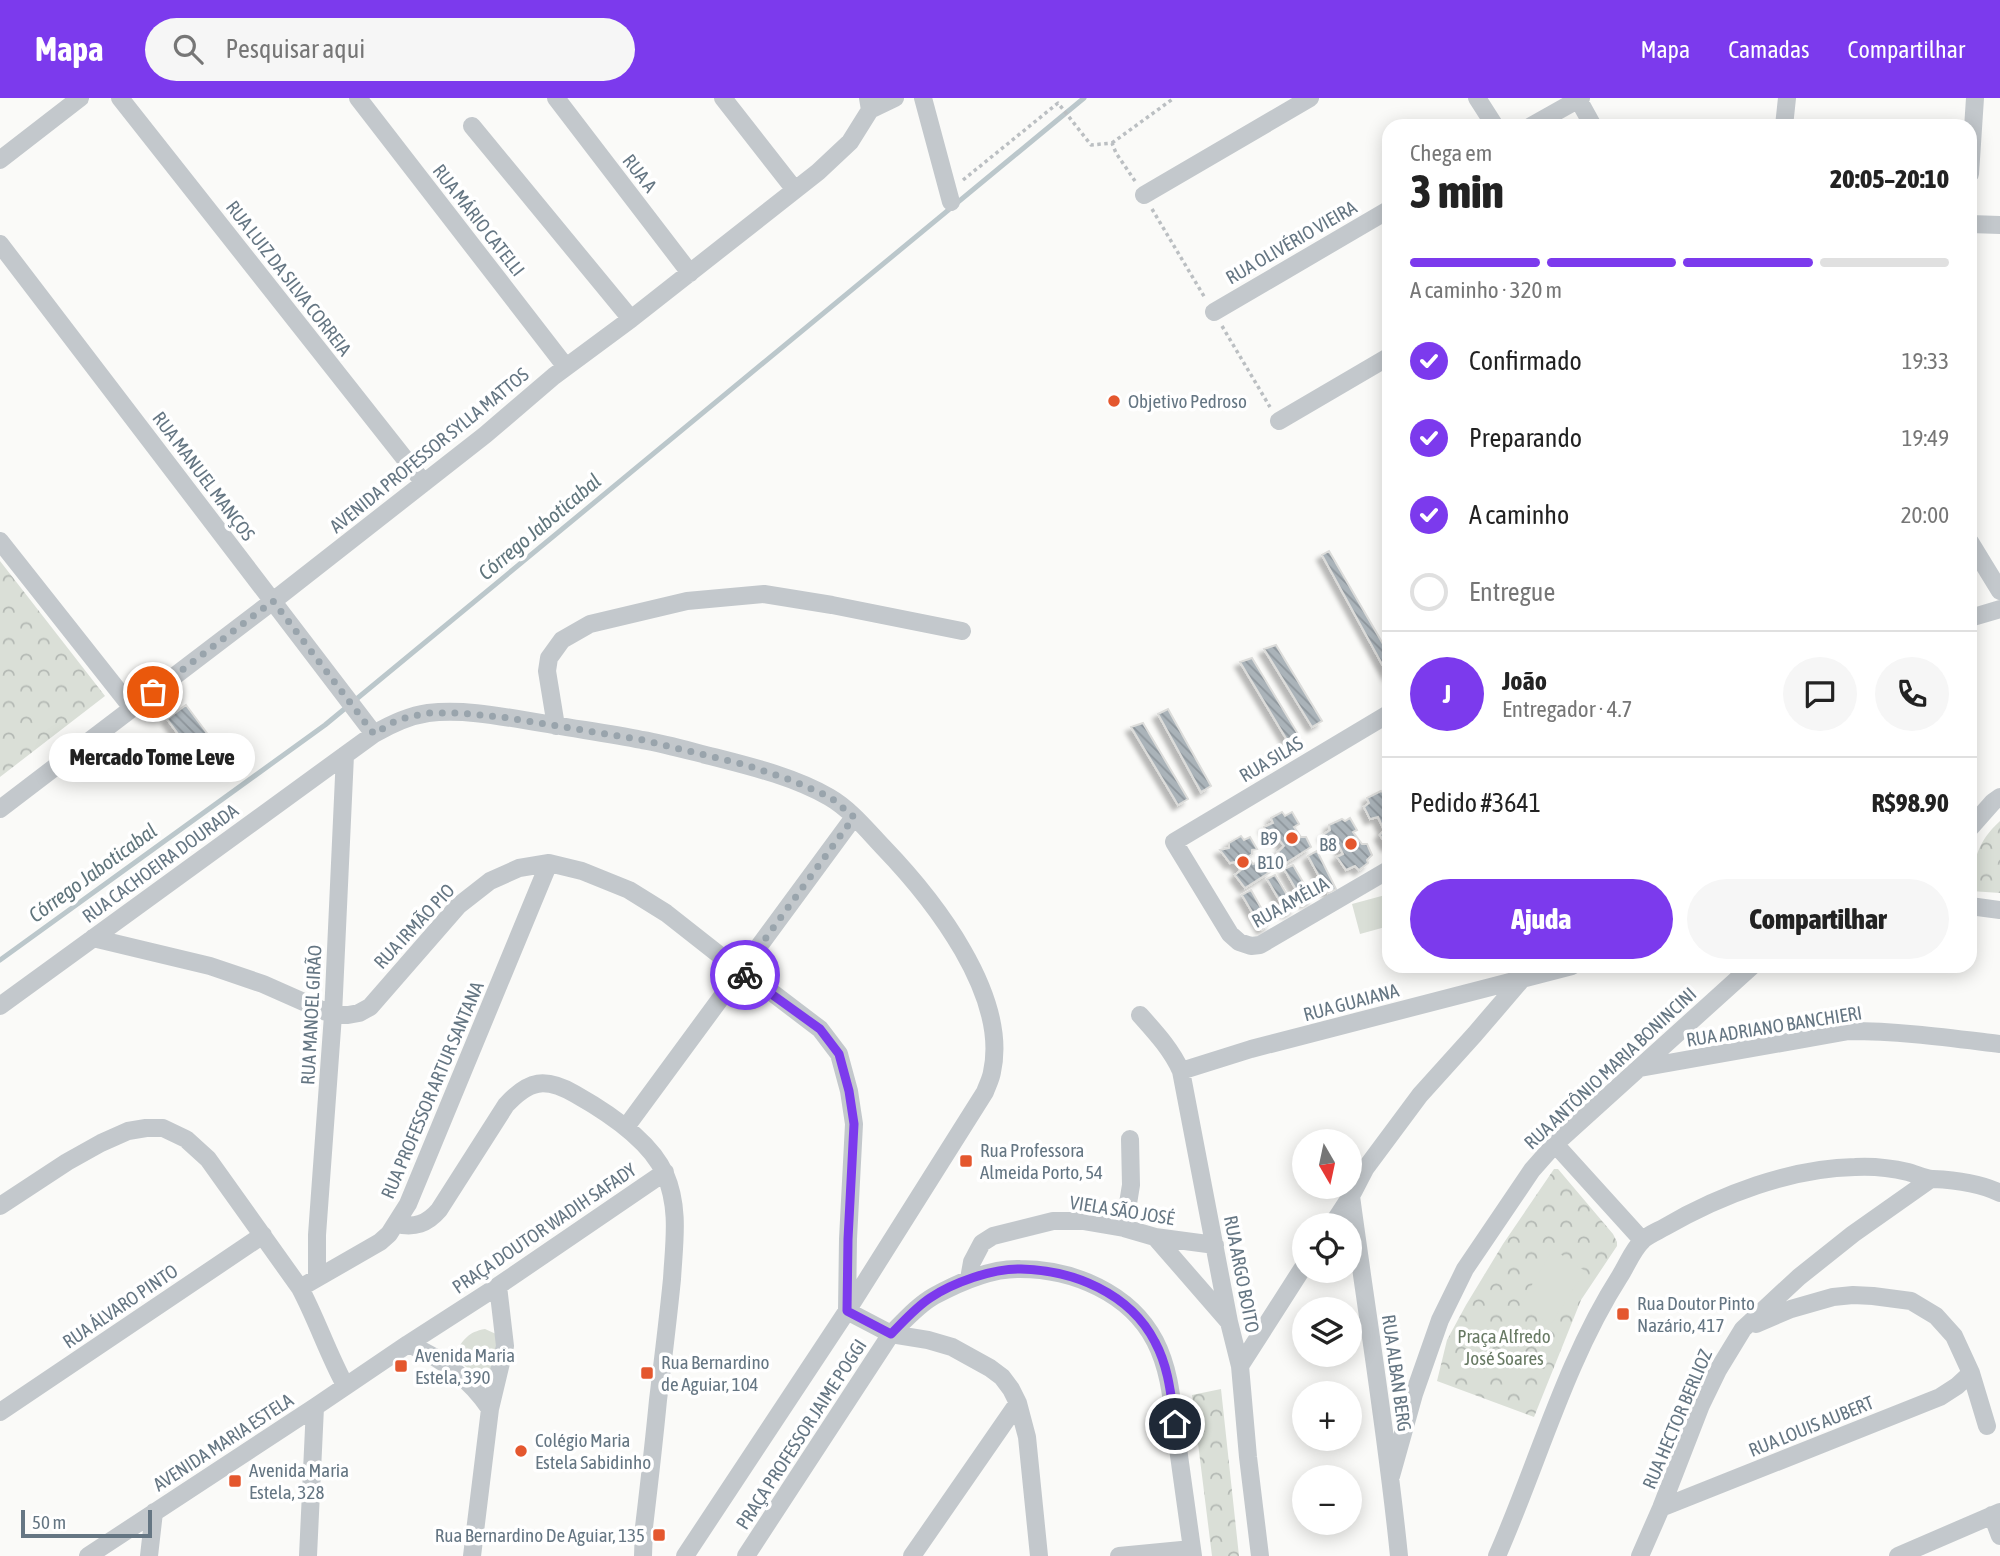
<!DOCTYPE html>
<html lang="pt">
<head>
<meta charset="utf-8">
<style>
  body { margin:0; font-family:"Asap Condensed",sans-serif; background:#f6f6f6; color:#222; height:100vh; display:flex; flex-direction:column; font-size:26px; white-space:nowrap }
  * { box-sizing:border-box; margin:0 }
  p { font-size:23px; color:#767676 }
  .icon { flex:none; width:38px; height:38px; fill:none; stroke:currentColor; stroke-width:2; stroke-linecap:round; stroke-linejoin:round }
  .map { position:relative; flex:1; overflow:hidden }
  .drawer { position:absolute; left:1382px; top:21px; width:595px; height:854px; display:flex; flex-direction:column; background:#fff; border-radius:21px; box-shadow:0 4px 18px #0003 }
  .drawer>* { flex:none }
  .needle { width:46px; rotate:171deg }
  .fabs { position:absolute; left:1292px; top:1031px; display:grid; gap:14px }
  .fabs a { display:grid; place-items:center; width:70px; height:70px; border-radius:50%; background:#fff; box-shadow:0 4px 18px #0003; font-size:35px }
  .scale { position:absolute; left:21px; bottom:18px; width:131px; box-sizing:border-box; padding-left:7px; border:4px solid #657683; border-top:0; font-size:19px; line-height:24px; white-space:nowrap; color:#657683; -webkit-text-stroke:5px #fff; paint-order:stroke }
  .pin { position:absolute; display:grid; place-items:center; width:60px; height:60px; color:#fff; margin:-30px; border:4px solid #fff; border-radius:50%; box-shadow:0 2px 7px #0007 }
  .courier { position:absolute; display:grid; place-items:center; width:70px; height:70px; margin:-35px; border:5px solid #7c3aed; border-radius:50%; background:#fff; color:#222; box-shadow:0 2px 9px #0007 }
  .bubble { position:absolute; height:49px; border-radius:24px; background:#fff; box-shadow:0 4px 18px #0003; font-size:23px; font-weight:800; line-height:49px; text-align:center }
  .overview em { font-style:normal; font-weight:800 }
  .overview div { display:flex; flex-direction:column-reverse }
  .overview { display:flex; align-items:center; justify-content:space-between; height:119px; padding:0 28px }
  h1 { font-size:46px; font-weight:800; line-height:52px }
  .bar { display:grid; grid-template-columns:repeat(4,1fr); gap:10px 7px; align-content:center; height:84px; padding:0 28px }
  .bar i { height:9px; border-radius:5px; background:#e0e0e0 }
  .bar .on { background:#7c3aed }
  .bar p { grid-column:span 4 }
  .line { display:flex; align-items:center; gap:18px; padding:0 28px; border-top:2px solid #e0e0e0 }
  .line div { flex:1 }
  .round { display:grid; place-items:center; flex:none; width:74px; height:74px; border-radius:37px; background:#f6f6f6 }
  ol { padding:0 28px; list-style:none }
  li { display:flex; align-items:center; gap:21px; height:77px }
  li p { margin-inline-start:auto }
  li .icon { padding:7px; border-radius:50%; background:#7c3aed; color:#fff; stroke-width:4 }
  li:last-child { color:#767676 }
  li i { width:38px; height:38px; border:4px solid #e0e0e0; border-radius:50% }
  .button { display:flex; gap:14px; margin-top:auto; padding:14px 28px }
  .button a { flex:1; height:80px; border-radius:42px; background:#7c3aed; color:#fff; font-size:28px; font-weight:800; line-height:80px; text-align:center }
  .button a+a { background:#f6f6f6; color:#222 }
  header { display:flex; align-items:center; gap:42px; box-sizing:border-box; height:98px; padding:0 35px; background:#7c3aed; color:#fff }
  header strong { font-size:33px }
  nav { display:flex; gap:38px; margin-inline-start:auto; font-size:24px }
  .search { width:490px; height:63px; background:#f6f6f6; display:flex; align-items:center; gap:18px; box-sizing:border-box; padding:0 24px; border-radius:38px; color:#767676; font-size:26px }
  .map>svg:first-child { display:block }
  .forest { fill:url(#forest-crowns) }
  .garden { fill:#dadfd7 }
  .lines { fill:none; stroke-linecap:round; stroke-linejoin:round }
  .stream { stroke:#bbc7cb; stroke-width:5 }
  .building { fill:url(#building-back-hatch); stroke:#dcdcda; stroke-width:2; filter:url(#shadow) }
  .path { stroke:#bbbfc2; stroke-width:3.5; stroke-dasharray:3.5 3.5; stroke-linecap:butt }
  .minor { stroke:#c3c8cc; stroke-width:18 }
  .done { stroke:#99a4ac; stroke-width:7; stroke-dasharray:0 12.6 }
  .route { stroke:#7c3aed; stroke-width:9 }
  .poi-dot { fill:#e4572e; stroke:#fff; stroke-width:2.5 }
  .labels { text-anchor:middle; stroke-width:7; stroke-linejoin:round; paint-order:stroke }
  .street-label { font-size:19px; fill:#657683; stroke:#fff }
  .poi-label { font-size:19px; fill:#657683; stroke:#fff; text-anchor:start }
  .park-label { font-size:19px; fill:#687a64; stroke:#fff }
  .water-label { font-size:21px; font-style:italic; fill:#60757c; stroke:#fff }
</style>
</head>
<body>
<header>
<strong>Mapa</strong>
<div class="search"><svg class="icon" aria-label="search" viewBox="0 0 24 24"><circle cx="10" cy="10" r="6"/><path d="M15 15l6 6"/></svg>Pesquisar aqui</div>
<nav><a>Mapa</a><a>Camadas</a><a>Compartilhar</a></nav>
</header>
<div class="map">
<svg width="2000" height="1458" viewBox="0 0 2000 1458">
  <defs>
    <pattern id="forest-crowns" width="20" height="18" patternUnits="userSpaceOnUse" patternTransform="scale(1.75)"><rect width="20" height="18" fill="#dadfd7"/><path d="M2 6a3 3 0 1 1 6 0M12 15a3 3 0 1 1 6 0" fill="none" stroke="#b4b9b4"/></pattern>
    <pattern id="building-back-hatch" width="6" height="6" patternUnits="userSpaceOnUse" patternTransform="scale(1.75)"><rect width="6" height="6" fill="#aab3b9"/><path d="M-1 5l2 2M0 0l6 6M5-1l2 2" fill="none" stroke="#8e969c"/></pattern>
    <filter id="shadow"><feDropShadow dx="-5" dy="5" stdDeviation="2" flood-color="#0004"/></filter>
  </defs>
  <rect width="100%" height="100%" fill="#fafaf8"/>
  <path class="forest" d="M0 463 105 598 0 679Z
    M2000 723V795L1971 793C1973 763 1977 744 2000 723Z
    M1554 1071H1558L1613 1136 1617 1144V1148L1581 1202 1534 1319 1437 1283 1447 1242 1466 1207 1503 1146Z
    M852 1250H854L762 1390H759Z
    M1221 1291 1239 1458H1212L1192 1297Z"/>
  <path class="garden" d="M1389 796V828L1360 836 1352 806Z
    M1553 1151 1585 1173 1551 1226 1519 1209Z
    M485 1231 496 1236V1266L484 1287 465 1268 455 1255C464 1241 468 1234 485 1231Z"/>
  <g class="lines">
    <path class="stream" d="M0 862 325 627 1084 0"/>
  </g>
  <path class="building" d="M1329 453 1390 558 1388 577 1322 457Z
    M1276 547 1322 623 1312 629 1264 551Z
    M1252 560 1298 636 1287 642 1240 564Z
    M186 607 215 646 196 660 167 621Z
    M1168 611 1211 688 1201 694 1158 616Z
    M1143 625 1188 701 1178 707 1131 629Z
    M1381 693 1385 696 1390 694V747L1387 748 1380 737 1384 732 1378 719 1370 721 1364 709 1369 705 1367 700Z
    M1282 714 1285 718 1292 714 1299 726 1294 729 1301 739H1306L1311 749 1286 765 1278 754 1284 748 1277 739 1272 742 1264 729 1273 725 1271 720Z
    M1350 720 1357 732 1353 734 1362 746H1367L1372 757 1367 762 1368 765 1359 772 1355 768 1346 772 1337 759 1343 756 1337 744 1330 746 1323 737 1330 732 1329 727 1342 721 1345 723Z
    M1241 738 1244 742 1250 739 1257 751 1252 752V756L1248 759 1253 766 1265 762 1270 774 1245 790 1235 777 1241 772 1234 764 1230 765 1220 752 1229 750V745Z
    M1317 753 1336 791 1328 795 1308 758Z
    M1293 767 1313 801 1304 805 1284 771Z
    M1275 777 1295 810 1287 815 1267 781Z
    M1251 792 1270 826 1262 831 1242 797Z"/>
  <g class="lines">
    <path class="path" d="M1112 45 1174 0
      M963 82 1058 5 1091 47 1112 45 1116 55 1135 83
      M1152 111 1205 200
      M1222 228 1270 309"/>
    <path class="minor" d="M120 0 424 385
      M358 0 566 269
      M556 0 690 175
      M723 0 795 92
      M923 0 951 104
      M1477 0 1495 28
      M1578 1 1593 28
      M870 12 895 0
      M472 28 631 221
      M1531 28 1581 0
      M1784 28 1787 0
      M0 62 80 0
      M1970 76 1975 0
      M1144 97 1310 0
      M1970 126 2000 127
      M0 146 374 636
      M1214 214 1390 111
      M1279 323 1390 258
      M0 443 132 610
      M1970 444 2000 493
      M1970 520 2000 511
      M1390 615 1174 744 1230 836 1239 844 1251 848 1260 847 1390 771
      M556 628 547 573 549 560 562 542 590 526 687 503 764 496 832 507 962 533
      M0 711 273 503 485 337 554 278 631 221 818 74 850 44 870 12 868 0
      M1970 730 1993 704 2000 699
      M1970 808 2000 812
      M93 840 210 868 263 886 333 917H348L359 915 370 909 458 808 490 783 519 770 549 765 582 773 629 792 666 815 741 874 766 890 820 931 839 956 849 993 854 1026 848 1141 847 1213
      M0 908 374 636C391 626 408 618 428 615 469 610 513 621 554 627 583 632 613 636 642 642 666 646 690 653 714 659 753 669 794 679 829 699 850 711 867 732 883 749 933 801 1009 897 992 974 991 981 987 988 985 994L847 1213 685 1458
      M1140 917C1156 935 1171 951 1181 973L1229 1224 1240 1268 1248 1359 1260 1458
      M1640 970 1849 933C1900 933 1950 940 2000 946
      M1181 973 1251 951 1572 868
      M626 1029 854 719
      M1555 1046 1642 1142
      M1351 1098C1367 1218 1387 1337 1399 1458
      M0 1108 67 1064 101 1045 128 1033 146 1030H163L186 1041 208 1061 300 1190C317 1222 328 1256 345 1287
      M396 1126C415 1130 427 1126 439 1112L506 1007C529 982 545 979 575 996 607 1014 650 1042 665 1076 680 1110 674 1145 672 1181 668 1221 663 1262 658 1302 654 1344 649 1387 644 1429L643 1458
      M1332 1127 1351 1098 1365 1071 1420 997 1475 936 1523 880
      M1124 1130 1131 1087 1130 1041
      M1155 1139 1229 1224
      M317 1179V1137L333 917 345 657
      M969 1181 972 1164 982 1145 993 1138 1053 1123H1083L1124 1130 1155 1139 1215 1147
      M300 1190 380 1144 389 1136 408 1106 549 765
      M847 1213 891 1236 928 1242 952 1249 990 1270 1002 1279 1011 1291 1018 1305 1027 1339 1039 1458
      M1756 1226 1791 1211 1833 1199 1853 1197 1873 1198 1911 1203 1936 1218 1954 1238 1971 1275 1987 1328
      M408 1246C442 1260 469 1280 490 1311
      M1240 1268 1304 1168
      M0 1314 263 1137
      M1391 1378 1414 1296 1440 1222 1465 1171 1532 1072 1555 1046 1752 868
      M1661 1410 1940 1299 1957 1288 1971 1275
      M1992 1417 2000 1438
      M88 1458 315 1309 408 1246 498 1188 665 1074
      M149 1458 154 1414
      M308 1458 315 1309
      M472 1458 490 1311 505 1248 498 1188
      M746 1458 891 1236C904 1223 918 1207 934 1198 960 1184 991 1170 1020 1171 1073 1171 1130 1195 1155 1243 1170 1272 1172 1304 1176 1336 1182 1377 1187 1417 1193 1458
      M912 1458 1018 1305
      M1119 1458 1192 1451
      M1497 1458C1538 1365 1565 1264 1620 1178 1627 1167 1633 1151 1643 1142 1648 1137 1658 1133 1665 1129 1720 1097 1791 1070 1855 1069 1872 1068 1891 1070 1908 1074 1916 1076 1925 1081 1933 1081 1955 1082 1980 1085 2000 1095
      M1640 1458 1661 1410 1701 1307 1718 1272 1743 1231 1799 1179 1853 1136 1931 1081
      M1898 1458 2000 1414"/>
  </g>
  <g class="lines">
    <path class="done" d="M153 594 273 503 374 636 397 622 427 615H460L509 620 643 642 746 667 791 682 830 699 854 719 741 874 745 877"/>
    <path class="route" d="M745 877 820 931 839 956 849 993 854 1026 848 1141 847 1213 891 1236C903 1224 915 1210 930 1200 952 1185 993 1170 1021 1171 1073 1172 1130 1195 1155 1244 1169 1270 1171 1298 1175 1326"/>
  </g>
  <g class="poi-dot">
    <circle cx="1114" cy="303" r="7"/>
    <circle cx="1292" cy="740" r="7"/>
    <circle cx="1351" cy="746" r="7"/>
    <circle cx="1243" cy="764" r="7"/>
    <rect x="959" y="1056" width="14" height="14" rx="3.5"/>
    <rect x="1616" y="1209" width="14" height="14" rx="3.5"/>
    <rect x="394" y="1261" width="14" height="14" rx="3.5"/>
    <rect x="640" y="1268" width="14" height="14" rx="3.5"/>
    <circle cx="521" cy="1353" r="7"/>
    <rect x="228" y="1376" width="14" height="14" rx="3.5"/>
    <rect x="652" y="1430" width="14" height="14" rx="3.5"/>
  </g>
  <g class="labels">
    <g class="street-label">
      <text transform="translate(640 75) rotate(52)" y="7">RUA A</text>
      <text transform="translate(479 122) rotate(52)" y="7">RUA MÁRIO CATELLI</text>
      <text transform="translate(1291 144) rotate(-30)" y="7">RUA OLIVÉRIO VIEIRA</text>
      <text transform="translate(289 180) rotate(52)" y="7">RUA LUIZ DA SILVA CORREIA</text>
      <text transform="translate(429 352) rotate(-39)" y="7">AVENIDA PROFESSOR SYLLA MATTOS</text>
      <text transform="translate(204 378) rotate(53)" y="7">RUA MANUEL MANÇOS</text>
      <text transform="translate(1271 661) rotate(-31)" y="7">RUA SILAS</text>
      <text transform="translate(160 765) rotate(-36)" y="7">RUA CACHOEIRA DOURADA</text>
      <text transform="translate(1290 804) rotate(-29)" y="7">RUA AMÉLIA</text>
      <text transform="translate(414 828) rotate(-47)" y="7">RUA IRMÃO PIO</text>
      <text transform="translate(1351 904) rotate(-15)" y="7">RUA GUAIANA</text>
      <text transform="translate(311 917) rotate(-87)" y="7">RUA MANOEL GIRÃO</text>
      <text transform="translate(1774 928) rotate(-9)" y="7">RUA ADRIANO BANCHIERI</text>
      <text transform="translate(1610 970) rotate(-43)" y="7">RUA ANTÔNIO MARIA BONINCINI</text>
      <text transform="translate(432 992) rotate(-67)" y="7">RUA PROFESSOR ARTUR SANTANA</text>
      <text transform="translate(1122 1112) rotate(9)" y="7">VIELA SÃO JOSÉ</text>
      <text transform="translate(544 1130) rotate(-34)" y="7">PRAÇA DOUTOR WADIH SAFADY</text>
      <text transform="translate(1242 1176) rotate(79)" y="7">RUA ARGO BOITO</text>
      <text transform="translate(120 1208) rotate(-34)" y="7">RUA ÁLVARO PINTO</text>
      <text transform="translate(1397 1275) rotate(82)" y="7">RUA ALBAN BERG</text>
      <text transform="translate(1677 1321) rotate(-67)" y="7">RUA HECTOR BERLIOZ</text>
      <text transform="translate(1811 1328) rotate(-22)" y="7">RUA LOUIS AUBERT</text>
      <text transform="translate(801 1336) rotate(-57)" y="7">PRAÇA PROFESSOR JAIME POGGI</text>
      <text transform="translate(223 1344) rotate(-33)" y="7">AVENIDA MARIA ESTELA</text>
    </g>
    <g class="poi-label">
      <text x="1128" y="310">Objetivo Pedroso</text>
      <text x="1278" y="747" text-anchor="end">B9</text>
      <text x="1337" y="753" text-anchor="end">B8</text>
      <text x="1257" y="771">B10</text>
      <text x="980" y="1059">Rua Professora<tspan x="980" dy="22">Almeida Porto, 54</tspan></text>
      <text x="1637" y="1212">Rua Doutor Pinto<tspan x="1637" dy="22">Nazário, 417</tspan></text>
      <text x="415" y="1264">Avenida Maria<tspan x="415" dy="22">Estela, 390</tspan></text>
      <text x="661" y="1271">Rua Bernardino<tspan x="661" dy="22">de Aguiar, 104</tspan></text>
      <text x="535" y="1349">Colégio Maria<tspan x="535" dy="22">Estela Sabidinho</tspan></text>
      <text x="249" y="1379">Avenida Maria<tspan x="249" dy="22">Estela, 328</tspan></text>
      <text x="645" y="1444" text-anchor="end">Rua Bernardino De Aguiar, 135</text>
    </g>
    <g class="park-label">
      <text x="1504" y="1245">Praça Alfredo<tspan x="1504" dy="22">José Soares</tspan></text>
    </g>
    <g class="water-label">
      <text transform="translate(540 429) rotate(-40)" y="7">Córrego Jaboticabal</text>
      <text transform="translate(93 775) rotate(-36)" y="7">Córrego Jaboticabal</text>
    </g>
  </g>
</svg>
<div class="fabs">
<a><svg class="needle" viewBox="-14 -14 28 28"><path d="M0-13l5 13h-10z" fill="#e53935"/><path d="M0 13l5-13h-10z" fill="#767676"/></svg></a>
<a><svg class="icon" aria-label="locate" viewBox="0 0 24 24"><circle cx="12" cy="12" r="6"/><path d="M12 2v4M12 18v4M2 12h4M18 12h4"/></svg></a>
<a><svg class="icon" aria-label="layers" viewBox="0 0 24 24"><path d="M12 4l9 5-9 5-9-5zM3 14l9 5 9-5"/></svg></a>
<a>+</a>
<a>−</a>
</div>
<div class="scale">50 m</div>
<div class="pin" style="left:153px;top:594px;background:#ea580c"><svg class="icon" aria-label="bag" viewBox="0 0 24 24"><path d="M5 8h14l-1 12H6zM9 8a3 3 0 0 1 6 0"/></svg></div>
<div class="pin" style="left:1175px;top:1326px;background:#1f2937"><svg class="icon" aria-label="home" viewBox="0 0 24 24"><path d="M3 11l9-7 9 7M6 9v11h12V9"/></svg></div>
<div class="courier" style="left:745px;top:877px"><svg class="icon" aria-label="bike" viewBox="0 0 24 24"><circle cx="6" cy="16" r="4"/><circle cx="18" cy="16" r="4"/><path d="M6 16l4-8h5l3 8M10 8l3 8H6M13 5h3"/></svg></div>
<div class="bubble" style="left:49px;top:635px;width:206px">Mercado Tome Leve</div>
<section class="drawer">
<div class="overview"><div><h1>3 min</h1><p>Chega em</p></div><em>20:05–20:10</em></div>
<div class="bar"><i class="on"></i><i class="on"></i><i class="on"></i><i></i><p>A caminho · 320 m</p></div>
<ol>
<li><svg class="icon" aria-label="check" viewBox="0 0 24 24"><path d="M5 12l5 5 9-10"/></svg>Confirmado<p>19:33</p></li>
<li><svg class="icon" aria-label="check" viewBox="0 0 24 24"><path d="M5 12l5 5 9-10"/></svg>Preparando<p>19:49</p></li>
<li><svg class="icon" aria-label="check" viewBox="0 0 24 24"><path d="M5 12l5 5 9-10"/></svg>A caminho<p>20:00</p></li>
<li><i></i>Entregue</li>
</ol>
<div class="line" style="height:126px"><b class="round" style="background:#7c3aed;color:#fff">J</b><div><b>João</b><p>Entregador · 4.7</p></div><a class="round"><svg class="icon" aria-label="chat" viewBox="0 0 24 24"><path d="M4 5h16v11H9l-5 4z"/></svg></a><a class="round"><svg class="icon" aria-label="phone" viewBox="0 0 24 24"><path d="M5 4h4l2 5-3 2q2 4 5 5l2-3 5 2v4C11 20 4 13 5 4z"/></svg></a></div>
<div class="line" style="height:91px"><div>Pedido #3641</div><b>R$98.90</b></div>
<div class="button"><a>Ajuda</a><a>Compartilhar</a></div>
</section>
</div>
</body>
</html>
